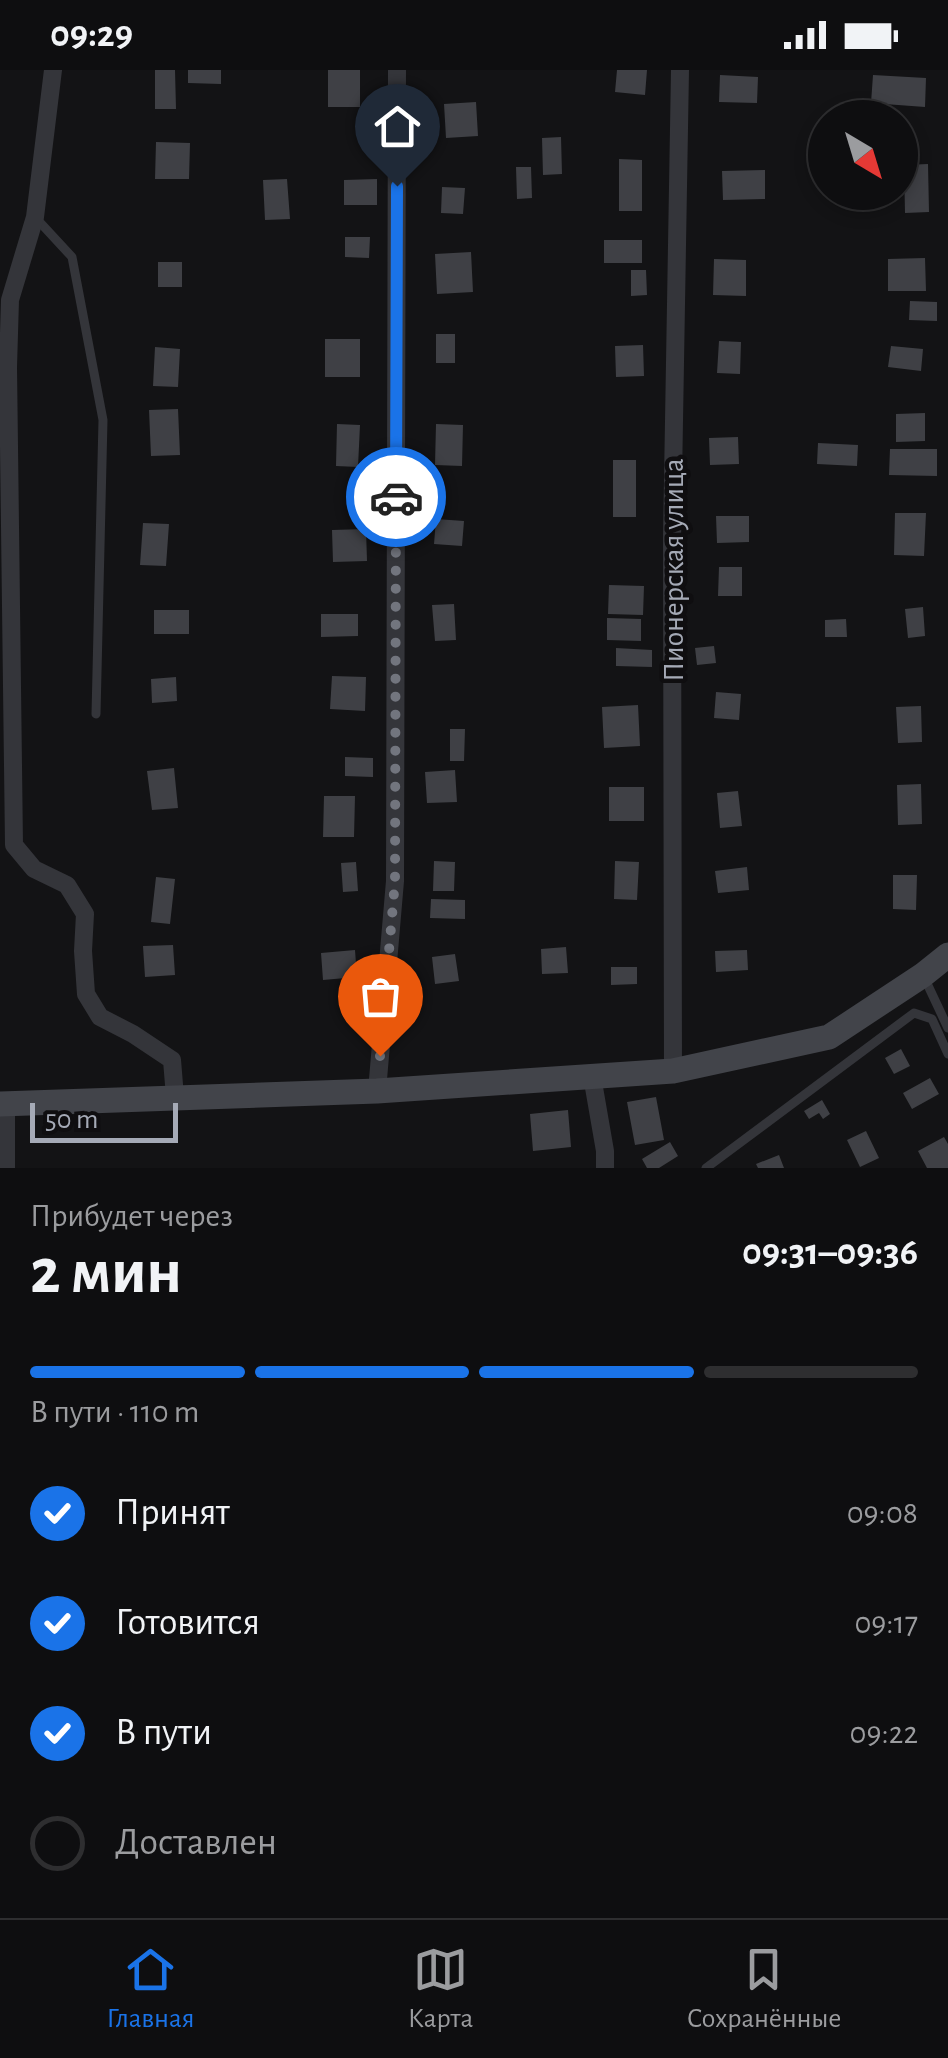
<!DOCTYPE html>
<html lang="ru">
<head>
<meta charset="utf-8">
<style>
  body { margin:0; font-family:"Alegreya Sans",sans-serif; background:#171719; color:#f1f3f6; height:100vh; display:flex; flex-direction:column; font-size:38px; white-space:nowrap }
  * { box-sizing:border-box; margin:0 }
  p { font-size:32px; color:#9b9c9f }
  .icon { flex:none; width:55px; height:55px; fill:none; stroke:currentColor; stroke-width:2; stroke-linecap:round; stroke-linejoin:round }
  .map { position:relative; height:1098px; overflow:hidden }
  .side { display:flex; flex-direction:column; background:#0e0e10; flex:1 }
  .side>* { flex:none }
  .needle { width:65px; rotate:142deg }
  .controls { position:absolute; left:808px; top:30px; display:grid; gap:20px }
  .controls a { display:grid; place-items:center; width:110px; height:110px; border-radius:50%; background:#0e0e10; box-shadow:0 5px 15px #0003,0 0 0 2px #2e2e30; font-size:50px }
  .scale { position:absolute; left:30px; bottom:25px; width:148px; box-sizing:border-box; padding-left:10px; border:5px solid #a5aab6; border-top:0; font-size:28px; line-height:35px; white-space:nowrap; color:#a5aab6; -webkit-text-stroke:8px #0f0e10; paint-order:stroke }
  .pin { position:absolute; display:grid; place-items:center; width:85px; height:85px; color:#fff; margin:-102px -42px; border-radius:50% 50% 50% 0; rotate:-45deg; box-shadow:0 0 10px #0007 }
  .pin .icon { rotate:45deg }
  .courier { position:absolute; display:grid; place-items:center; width:100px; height:100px; margin:-50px; border:8px solid #1a73e8; border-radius:50%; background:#fff; color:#222; box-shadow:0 2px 12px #0007 }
  .headline em { font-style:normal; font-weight:600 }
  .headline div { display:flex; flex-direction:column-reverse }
  .headline { display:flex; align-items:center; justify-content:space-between; height:170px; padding:0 30px }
  h1 { font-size:65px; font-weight:600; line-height:75px }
  .bar { display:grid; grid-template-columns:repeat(4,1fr); gap:15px 10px; align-content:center; height:120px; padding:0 30px }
  .bar i { height:12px; border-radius:8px; background:#2e2e30 }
  .bar .active { background:#1a73e8 }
  .bar p { grid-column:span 4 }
  ol { padding:0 30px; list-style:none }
  li { display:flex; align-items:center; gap:30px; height:110px }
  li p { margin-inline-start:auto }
  li .icon { padding:10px; border-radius:50%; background:#1a73e8; color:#fff; stroke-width:4 }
  li:last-child { color:#9b9c9f }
  li i { width:55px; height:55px; border:5px solid #2e2e30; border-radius:50% }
  .status { display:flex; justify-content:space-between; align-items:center; height:70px; padding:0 50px; background:#0e0e10; direction:ltr }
  .status svg { height:28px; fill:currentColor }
  .dock { display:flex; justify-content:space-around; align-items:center; height:140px; border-top:2px solid #2e2e30; background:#0e0e10; font-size:28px; color:#9b9c9f }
  .dock a { display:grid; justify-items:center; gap:5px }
  .dock .active { color:#1a73e8 }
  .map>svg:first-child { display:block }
  .building { fill:#3f4045 }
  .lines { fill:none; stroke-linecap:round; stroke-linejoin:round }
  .lane { stroke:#34353a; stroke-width:9 }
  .street { stroke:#34353a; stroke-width:18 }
  .secondary { stroke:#42444a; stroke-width:25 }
  .done { stroke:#72757e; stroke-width:10; stroke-dasharray:0 18 }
  .route { stroke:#1a73e8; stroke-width:12 }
  .labels { text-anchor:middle; stroke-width:9; stroke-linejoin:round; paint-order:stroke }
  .street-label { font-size:30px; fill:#a5aab6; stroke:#0f0e10 }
</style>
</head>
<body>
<div class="status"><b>09:29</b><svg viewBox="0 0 49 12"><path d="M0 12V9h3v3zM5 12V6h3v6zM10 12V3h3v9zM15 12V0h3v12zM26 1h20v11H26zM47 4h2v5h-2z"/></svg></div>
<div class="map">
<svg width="948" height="1098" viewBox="0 0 948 1098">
  <rect width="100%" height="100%" fill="#131315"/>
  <path class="building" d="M155 0H175L176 39H155Z
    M188 0H221V14L188 13Z
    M328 0H360V37H328Z
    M617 0H647L645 25 615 22Z
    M720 5 758 7 757 33 719 32Z
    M873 5 926 8 925 37 871 33Z
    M476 32 478 66 446 68 444 34Z
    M561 67 562 104 543 105 542 68Z
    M156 72 190 73 189 109H155Z
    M619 89 642 90V141H619Z
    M928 94 929 142 905 143 904 95Z
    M516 97H531L532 128 517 129Z
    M765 100V129L723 130 722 101Z
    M287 109 290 149 265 150 263 110Z
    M377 109V135H344V110Z
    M442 117 465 118 463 144 441 143Z
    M345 167H370L369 188 345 187Z
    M604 170H642V193H604Z
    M471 182 473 222 437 224 435 184Z
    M925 188 926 221H888V189Z
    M714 189 746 190V226L713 225Z
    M158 192H182V217H158Z
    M631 200H646L647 225 631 226Z
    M910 231 937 232V251L909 250Z
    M436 264H455V293H436Z
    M325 269H360V307H325Z
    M719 271 741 272 740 304 717 303Z
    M643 275 644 306 616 307 615 276Z
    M891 276 923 279 921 301 888 297Z
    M155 277 180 279 178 317 153 316Z
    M178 339 180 385 151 386 149 340Z
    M925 343V371L896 372V344Z
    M337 354 360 355 358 397 336 396Z
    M436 354 463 355 462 396 435 395Z
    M738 367 739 394 710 395 709 368Z
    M818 373 858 375 857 396 817 394Z
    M890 379H937V406L889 405Z
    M613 390H636V447H613Z
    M895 443H926L924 486 894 485Z
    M716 446H749V472L717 473Z
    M436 449 464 451 462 476 434 474Z
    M143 453 169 454 166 496 140 495Z
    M366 459 367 491 333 492 332 460Z
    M719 497H742V526H718Z
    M609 515 644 516 643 545 608 544Z
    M454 534 456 570 435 571 432 535Z
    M923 537 925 566 908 568 905 539Z
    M154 540H189V564H154Z
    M321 544H358V566L321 567Z
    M607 548 641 549V571L607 570Z
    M846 549 847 567H825V550Z
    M714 576 716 593 697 595 695 578Z
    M616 578 652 580V597L616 596Z
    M332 606 366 607 365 641 330 639Z
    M176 607 177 631 152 633 151 609Z
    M716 622 741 624 739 650 714 648Z
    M638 635 640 676 604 678 602 637Z
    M921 636 922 672 898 673 896 637Z
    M450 659H465L464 691H450Z
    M345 687 373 688V707L345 706Z
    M174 698 178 738 152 740 147 701Z
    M455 700 457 732 427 733 425 702Z
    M921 714 922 754 898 755 897 715Z
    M609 717H644V751H609Z
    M738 721 742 756 720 758 717 723Z
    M324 726H355L354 767H323Z
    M434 791 455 792 454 821H433Z
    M615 791 639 792 637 830 614 829Z
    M356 792 358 821 343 822 341 793Z
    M747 797 749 820 718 823 715 801Z
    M893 805H917L916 840 893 839Z
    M156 807 175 809 170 854 151 852Z
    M431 829 465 830V849L430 848Z
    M173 875 175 905 145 907 143 876Z
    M566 877 568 903 542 904 541 879Z
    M355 880 357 907 323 910 321 883Z
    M747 880 748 900 716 902 715 881Z
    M455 884 459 911 435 914 432 887Z
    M611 897H637V914L611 915Z
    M901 979 910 996 894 1004 885 988Z
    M930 1008 939 1024 912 1039 903 1023Z
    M656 1027 664 1070 635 1075 627 1032Z
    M822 1030 830 1044 823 1049 819 1043 809 1049 804 1041Z
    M568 1040 571 1077 533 1081 530 1044Z
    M866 1061 879 1088 860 1097 847 1070Z
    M944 1067 948 1074V1098H927L918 1081Z
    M670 1072 678 1086 659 1098H647L642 1089Z
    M779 1085 784 1098H758L756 1094Z"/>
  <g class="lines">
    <path class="lane" d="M35 147 72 187 103 350 96 644
      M924 907 948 958
      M706 1098 914 943 932 949 948 984"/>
    <path class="street" d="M53 0 35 147 10 230 8 297 14 775 34 799 67 815 85 844 83 881 86 924 100 947 133 964 172 990 175 1027
      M673 1001 672 468 680 0
      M592 1006 605 1081V1098
      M377 1021 395 811 397 0
      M6 1098V1034"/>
    <path class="secondary" d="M0 1034 377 1021 673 1001 829 967 923 905 948 885"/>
  </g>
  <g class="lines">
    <path class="done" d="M380 986 395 811 396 427"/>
    <path class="route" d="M396 427 397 116"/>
  </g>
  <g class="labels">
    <g class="street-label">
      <text transform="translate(673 500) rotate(-90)" y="10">Пионерская улица</text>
    </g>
  </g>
</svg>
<div class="controls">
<a><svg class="needle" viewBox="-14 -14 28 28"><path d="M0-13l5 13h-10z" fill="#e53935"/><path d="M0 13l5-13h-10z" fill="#9b9c9f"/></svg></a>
</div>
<div class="scale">50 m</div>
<div class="pin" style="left:380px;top:986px;background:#ea580c"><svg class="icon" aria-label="bag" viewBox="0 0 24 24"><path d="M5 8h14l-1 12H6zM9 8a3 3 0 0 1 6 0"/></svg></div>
<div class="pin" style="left:397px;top:116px;background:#1f2937"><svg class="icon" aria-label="home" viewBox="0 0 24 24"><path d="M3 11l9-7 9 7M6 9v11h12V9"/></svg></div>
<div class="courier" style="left:396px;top:427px"><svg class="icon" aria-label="car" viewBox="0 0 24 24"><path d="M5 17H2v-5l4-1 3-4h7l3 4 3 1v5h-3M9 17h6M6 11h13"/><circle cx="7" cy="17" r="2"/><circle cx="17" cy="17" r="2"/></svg></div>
</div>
<section class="side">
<div class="headline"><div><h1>2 мин</h1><p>Прибудет через</p></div><em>09:31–09:36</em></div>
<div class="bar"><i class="active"></i><i class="active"></i><i class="active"></i><i></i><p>В пути · 110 m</p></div>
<ol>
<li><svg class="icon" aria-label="check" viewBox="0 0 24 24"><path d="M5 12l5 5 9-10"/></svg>Принят<p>09:08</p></li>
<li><svg class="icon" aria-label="check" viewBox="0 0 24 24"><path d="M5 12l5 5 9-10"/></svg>Готовится<p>09:17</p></li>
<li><svg class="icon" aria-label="check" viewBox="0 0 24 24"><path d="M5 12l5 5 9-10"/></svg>В пути<p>09:22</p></li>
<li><i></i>Доставлен</li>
</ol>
</section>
<nav class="dock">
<a class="active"><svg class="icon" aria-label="home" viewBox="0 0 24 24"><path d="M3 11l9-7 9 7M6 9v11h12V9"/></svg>Главная</a>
<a><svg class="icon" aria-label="map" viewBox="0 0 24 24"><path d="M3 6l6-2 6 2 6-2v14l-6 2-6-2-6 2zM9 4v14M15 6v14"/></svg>Карта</a>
<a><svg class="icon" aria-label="saved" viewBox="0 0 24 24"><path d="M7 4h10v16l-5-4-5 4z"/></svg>Сохранённые</a>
</nav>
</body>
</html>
